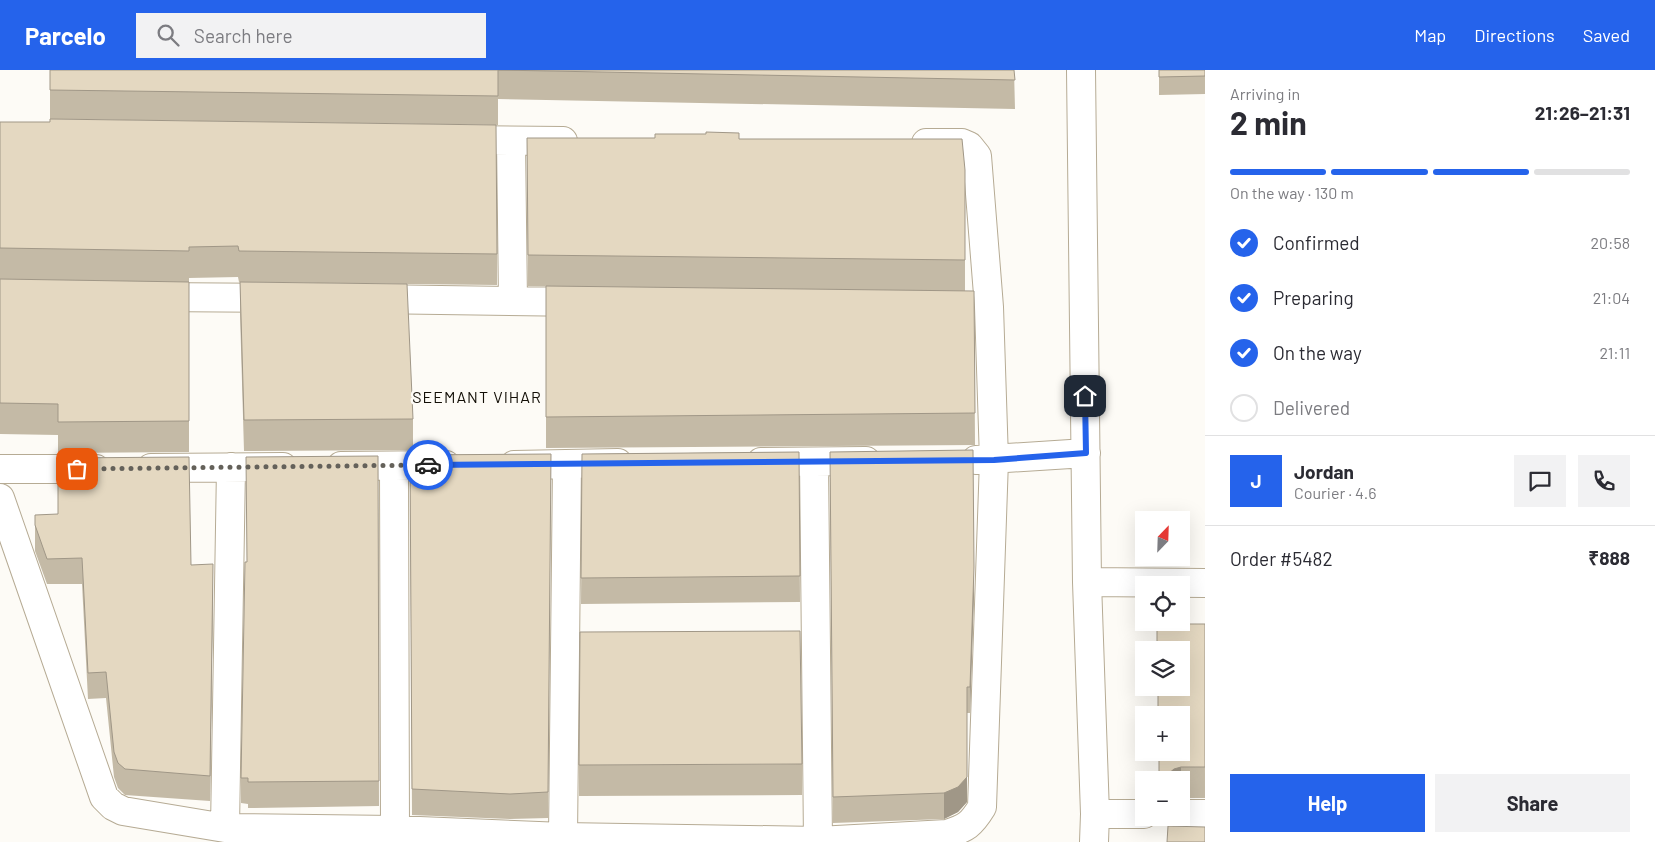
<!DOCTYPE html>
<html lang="en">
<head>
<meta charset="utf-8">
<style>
  body { margin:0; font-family:Barlow,sans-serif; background:#f2f2f3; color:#2b2b33; height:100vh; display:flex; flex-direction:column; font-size:19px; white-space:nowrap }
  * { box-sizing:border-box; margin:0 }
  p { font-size:16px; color:#7c7c81 }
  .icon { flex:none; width:28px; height:28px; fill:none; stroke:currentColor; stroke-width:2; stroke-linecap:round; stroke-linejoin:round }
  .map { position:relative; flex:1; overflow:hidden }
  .panel { display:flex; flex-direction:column; background:#fff; width:450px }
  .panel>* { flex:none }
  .needle { width:32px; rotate:23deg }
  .tools { position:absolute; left:1135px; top:441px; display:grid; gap:10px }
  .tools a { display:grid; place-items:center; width:55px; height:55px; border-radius:0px; background:#fff; box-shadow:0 5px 20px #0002; font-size:25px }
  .pin { position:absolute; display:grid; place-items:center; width:42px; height:42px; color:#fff; margin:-21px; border-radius:10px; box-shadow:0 2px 8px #0006 }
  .courier { position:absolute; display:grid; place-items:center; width:50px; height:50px; margin:-25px; border:4px solid #2563eb; border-radius:50%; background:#fff; color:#222; box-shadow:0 1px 6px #0007 }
  .overview em { font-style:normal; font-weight:700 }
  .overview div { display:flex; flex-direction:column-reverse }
  .overview { display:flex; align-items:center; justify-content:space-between; height:85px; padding:0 25px }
  h1 { font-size:32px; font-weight:700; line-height:38px }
  .bar { display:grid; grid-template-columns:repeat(4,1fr); gap:8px 5px; align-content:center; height:60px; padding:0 25px }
  .bar i { height:6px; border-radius:4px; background:#e1e1e2 }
  .bar .on { background:#2563eb }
  .bar p { grid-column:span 4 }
  .line { display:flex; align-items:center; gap:12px; padding:0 25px; border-top:1px solid #e1e1e2 }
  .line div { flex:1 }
  .round { display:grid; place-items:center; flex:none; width:52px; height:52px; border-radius:0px; background:#f2f2f3 }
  ol { padding:0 25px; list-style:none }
  li { display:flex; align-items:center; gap:15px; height:55px }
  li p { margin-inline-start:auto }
  li .icon { padding:5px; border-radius:50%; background:#2563eb; color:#fff; stroke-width:4 }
  li:last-child { color:#7c7c81 }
  li i { width:28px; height:28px; border:2px solid #e1e1e2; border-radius:50% }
  .cta { display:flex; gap:10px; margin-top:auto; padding:10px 25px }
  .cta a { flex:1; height:58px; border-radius:0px; background:#2563eb; color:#fff; font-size:20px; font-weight:700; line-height:58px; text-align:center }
  .cta a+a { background:#f2f2f3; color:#2b2b33 }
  header { display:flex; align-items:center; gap:30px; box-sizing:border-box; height:70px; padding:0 25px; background:#2563eb; color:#fff }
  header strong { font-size:24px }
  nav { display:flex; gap:28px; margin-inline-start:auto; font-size:18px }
  .search { width:350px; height:45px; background:#f2f2f3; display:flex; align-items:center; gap:12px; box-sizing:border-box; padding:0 18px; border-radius:0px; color:#7c7c81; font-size:19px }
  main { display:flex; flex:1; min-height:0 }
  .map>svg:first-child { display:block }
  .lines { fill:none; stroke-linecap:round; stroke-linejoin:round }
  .minor-casing { stroke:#b6ab94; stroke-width:30 }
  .minor { stroke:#fff; stroke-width:28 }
  .wall { fill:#c4baa6 }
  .shaded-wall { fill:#a09787 }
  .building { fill:#e4d8c1; stroke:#a09787 }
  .done { stroke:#64615a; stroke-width:5; stroke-dasharray:0 9 }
  .route { stroke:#2563eb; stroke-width:6 }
  .labels { text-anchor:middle; stroke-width:5; stroke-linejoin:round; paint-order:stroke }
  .neighbourhood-label { font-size:16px; letter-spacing:1px; fill:#120e06; stroke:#fdfbf6 }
</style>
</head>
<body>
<header>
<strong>Parcelo</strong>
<div class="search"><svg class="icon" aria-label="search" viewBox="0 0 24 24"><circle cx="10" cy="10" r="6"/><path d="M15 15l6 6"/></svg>Search here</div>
<nav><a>Map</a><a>Directions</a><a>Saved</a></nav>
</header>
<main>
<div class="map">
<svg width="1205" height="772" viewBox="0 0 1205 772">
  <rect width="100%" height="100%" fill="#fdfbf6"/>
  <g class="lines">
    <defs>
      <path id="minor" d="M1081 0 1087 512 1095 744 1094 772
        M459 70 563 71
        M511 71 513 231
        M153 227 277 228
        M370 229 582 232
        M976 390 1086 383
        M761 392 866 391
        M814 392 818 771
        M514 395 618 393
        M341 396 446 395
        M394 396 395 760
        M151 398 283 397
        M0 399H96
        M0 428 104 727 113 736 123 741 225 758 395 760 563 767 818 771 947 764C966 758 971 755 982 737L994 390 989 237 977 86 969 76 962 73H926
        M1087 512 1205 513
        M1095 744H1144
        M1181 744H1205
        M225 758 231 397
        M563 767 567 394"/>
    </defs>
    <use href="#minor" class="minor-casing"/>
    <use href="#minor" class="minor"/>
  </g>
  <path class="wall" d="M50 0H1014L1015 39 498 29V55L50 49Z
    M1159 0H1205V24L1159 25Z
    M0 52 497 184V215L239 212 238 207 189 208V212L0 209Z
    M527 68 739 69 965 100V221L528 216Z
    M0 209 189 212V382L58 383V365L0 364Z
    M240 212 413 349V380L244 381 240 244Z
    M546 216 974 221 975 375 546 378Z
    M799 382 800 532 581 534 582 384Z
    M551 384 548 748 510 749 412 745 410 385Z
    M378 386 379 736 248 738V734L241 733V708L247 492Z
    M830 407 974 523 970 643H967V732L958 742 944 749 833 753Z
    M35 445 191 495 213 519 210 731 125 725 118 718 114 707 106 628 88 629 82 514H47L35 481Z
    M1157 554H1205V728H1181V710H1159V682H1181V645H1158V618H1181V580H1157Z
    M802 694V725L579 726V695Z"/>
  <path class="shaded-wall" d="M213 494V519L210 731V706Z
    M974 497V523L970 643V617Z
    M967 617V732L958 742 944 749V723Z
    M1181 697V710H1168V704L1174 699Z"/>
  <path class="building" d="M50 0H1014L1015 10 498 0V26L50 20Z
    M1159 0H1205V6L1159 7Z
    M50 49 496 55 497 184 239 181 238 176 189 177V181L0 178V52H50Z
    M706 62 739 63V69H962L965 100V190L528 185 527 68H655V64H706Z
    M0 209 189 212V351L58 352V334L0 333Z
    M240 212 407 214 413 349 244 350Z
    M546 216 974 221 975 343 546 347Z
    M973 380 974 497 970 617H967V707L958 717 944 723 833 727 830 382Z
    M799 382 800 506 581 508 582 384Z
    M551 384 548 722 510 724 412 719 410 385Z
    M378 386 379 711 248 712V708H241L245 492H247L246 387Z
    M189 387 191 495 213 494 210 706 125 699 118 693 114 682 106 602 88 603 82 488 47 489 35 455V445L58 444V388Z
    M1157 554H1205V697H1181L1174 699 1168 704H1159V682H1181V645H1158V618H1181V580H1157Z
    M800 561 802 694 579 695 580 562Z
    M1168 756 1205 757V772H1167Z"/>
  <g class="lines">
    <path class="done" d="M77 399 428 395"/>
    <path class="route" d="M428 395 994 390 1086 383 1085 326"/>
  </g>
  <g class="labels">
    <g class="neighbourhood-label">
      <text x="477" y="333">SEEMANT VIHAR</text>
    </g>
  </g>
</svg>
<div class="tools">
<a><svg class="needle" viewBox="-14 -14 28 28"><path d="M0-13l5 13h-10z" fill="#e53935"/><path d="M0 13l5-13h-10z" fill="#7c7c81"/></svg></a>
<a><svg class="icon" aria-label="locate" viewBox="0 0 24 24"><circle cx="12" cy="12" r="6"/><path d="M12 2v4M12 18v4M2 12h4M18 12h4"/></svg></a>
<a><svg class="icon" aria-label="layers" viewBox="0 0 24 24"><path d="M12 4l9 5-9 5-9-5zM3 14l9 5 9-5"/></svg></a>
<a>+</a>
<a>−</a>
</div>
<div class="pin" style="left:77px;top:399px;background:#ea580c"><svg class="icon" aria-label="bag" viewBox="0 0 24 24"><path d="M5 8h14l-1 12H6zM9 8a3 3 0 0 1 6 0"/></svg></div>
<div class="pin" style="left:1085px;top:326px;background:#1f2937"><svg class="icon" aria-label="home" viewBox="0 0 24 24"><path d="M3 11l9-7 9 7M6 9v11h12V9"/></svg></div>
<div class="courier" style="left:428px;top:395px"><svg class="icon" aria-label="car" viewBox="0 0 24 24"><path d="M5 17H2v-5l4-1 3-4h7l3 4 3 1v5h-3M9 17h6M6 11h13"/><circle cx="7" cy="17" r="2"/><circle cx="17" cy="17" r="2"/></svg></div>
</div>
<section class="panel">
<div class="overview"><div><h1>2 min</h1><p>Arriving in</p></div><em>21:26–21:31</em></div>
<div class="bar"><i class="on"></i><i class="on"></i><i class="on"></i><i></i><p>On the way · 130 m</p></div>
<ol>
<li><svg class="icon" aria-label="check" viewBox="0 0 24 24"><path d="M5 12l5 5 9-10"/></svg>Confirmed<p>20:58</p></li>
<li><svg class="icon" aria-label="check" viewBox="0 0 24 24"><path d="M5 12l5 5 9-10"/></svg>Preparing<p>21:04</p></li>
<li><svg class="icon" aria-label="check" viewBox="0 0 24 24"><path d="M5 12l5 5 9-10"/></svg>On the way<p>21:11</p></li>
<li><i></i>Delivered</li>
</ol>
<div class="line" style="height:90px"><b class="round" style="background:#2563eb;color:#fff">J</b><div><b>Jordan</b><p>Courier · 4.6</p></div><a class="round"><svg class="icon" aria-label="chat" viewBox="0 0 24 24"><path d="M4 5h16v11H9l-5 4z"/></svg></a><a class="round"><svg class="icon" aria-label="phone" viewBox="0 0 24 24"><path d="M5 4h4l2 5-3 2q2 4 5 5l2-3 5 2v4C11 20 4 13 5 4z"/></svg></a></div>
<div class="line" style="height:65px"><div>Order #5482</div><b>₹888</b></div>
<div class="cta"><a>Help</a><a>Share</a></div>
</section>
</main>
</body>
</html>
